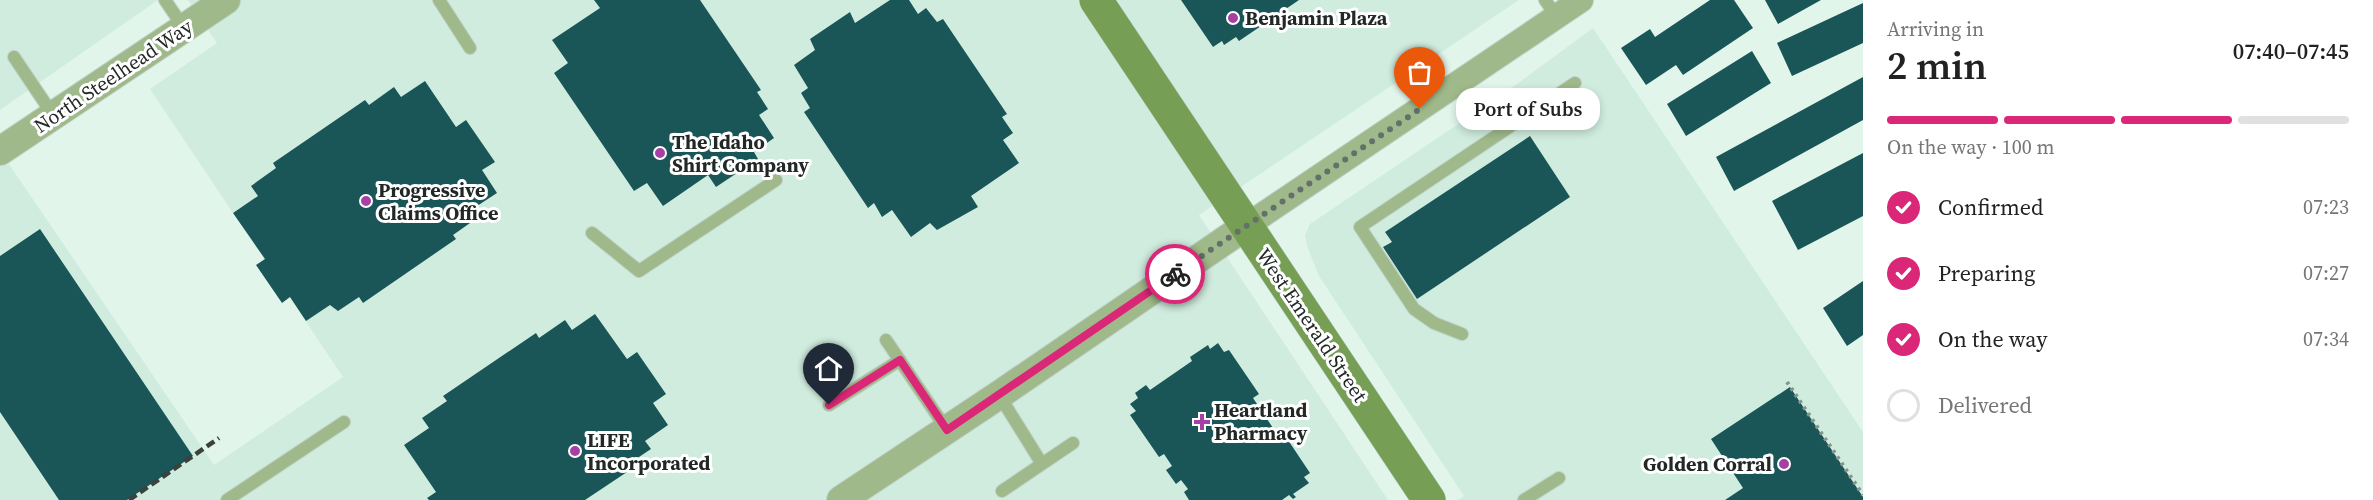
<!DOCTYPE html>
<html lang="en">
<head>
<meta charset="utf-8">
<style>
  body { margin:0; font-family:"Source Serif 4",serif; background:#f6f6f6; color:#222; height:100vh; display:flex; flex-direction:column; font-size:22px; white-space:nowrap }
  * { box-sizing:border-box; margin:0 }
  p { font-size:20px; color:#767676 }
  .icon { flex:none; width:33px; height:33px; fill:none; stroke:currentColor; stroke-width:2; stroke-linecap:round; stroke-linejoin:round }
  .map { position:relative; flex:1; overflow:hidden }
  .panel { display:flex; flex-direction:column; background:#fff; width:510px }
  .panel>* { flex:none }
  .pin { position:absolute; display:grid; place-items:center; width:51px; height:51px; color:#fff; margin:-62px -26px; border-radius:50% 50% 50% 0; rotate:-45deg; box-shadow:0 0 6px #0007 }
  .pin .icon { rotate:45deg }
  .courier { position:absolute; display:grid; place-items:center; width:60px; height:60px; margin:-30px; border:4px solid #db2777; border-radius:50%; background:#fff; color:#222; box-shadow:0 2px 8px #0007 }
  .bubble { position:absolute; height:42px; border-radius:18px; background:#fff; box-shadow:0 3px 9px #0003; font-size:20px; font-weight:600; line-height:42px; text-align:center }
  .overview em { font-style:normal; font-weight:600 }
  .overview div { display:flex; flex-direction:column-reverse }
  .overview { display:flex; align-items:center; justify-content:space-between; height:102px; padding:0 24px }
  h1 { font-size:39px; font-weight:600; line-height:45px }
  .bar { display:grid; grid-template-columns:repeat(4,1fr); gap:9px 6px; align-content:center; height:72px; padding:0 24px }
  .bar i { height:8px; border-radius:4px; background:#e0e0e0 }
  .bar .selected { background:#db2777 }
  .bar p { grid-column:span 4 }
  ol { padding:0 24px; list-style:none }
  li { display:flex; align-items:center; gap:18px; height:66px }
  li p { margin-inline-start:auto }
  li .icon { padding:6px; border-radius:50%; background:#db2777; color:#fff; stroke-width:4 }
  li:last-child { color:#767676 }
  li i { width:33px; height:33px; border:3px solid #e0e0e0; border-radius:50% }
  main { display:flex; flex:1; min-height:0 }
  .map>svg:first-child { display:block }
  .built { fill:#d0ecde }
  .building { fill:#1a5658 }
  .lines { fill:none; stroke-linecap:round; stroke-linejoin:round }
  .service-casing { stroke:#bfd0c7; stroke-width:14 }
  .minor-casing { stroke:#bfd0c7; stroke-width:26 }
  .tertiary-casing { stroke:#bfd0c7; stroke-width:30 }
  .secondary-casing { stroke:#bfd0c7; stroke-width:34 }
  .path { stroke:#87948e; stroke-width:4; stroke-dasharray:3 4.5; stroke-linecap:butt }
  .service { stroke:#9fb98a; stroke-width:12 }
  .minor { stroke:#9fb98a; stroke-width:24 }
  .tertiary { stroke:#9fb98a; stroke-width:28 }
  .secondary { stroke:#779e55; stroke-width:33 }
  .rail { stroke:#39423e; stroke-width:4.5; stroke-dasharray:9 4.5; stroke-linecap:butt }
  .done { stroke:#65706a; stroke-width:6; stroke-dasharray:0 10.8 }
  .route { stroke:#db2777; stroke-width:8 }
  .poi-dot { fill:#a640a4; stroke:#fff; stroke-width:2 }
  .labels { text-anchor:middle; stroke-width:6; stroke-linejoin:round; paint-order:stroke }
  .poi-label { font-size:20px; font-weight:bold; fill:#212825; stroke:#fff; text-anchor:start }
  .street-label { font-size:20px; fill:#212825; stroke:#fff }
</style>
</head>
<body>
<main>
<div class="map">
<svg width="1863" height="500" viewBox="0 0 1863 500">
  <rect width="100%" height="100%" fill="#e2f5eb"/>
  <path class="built" d="M0 0H158L0 110Z
    M188 0H1519L1199 215 1388 500H0V151L214 465 343 377 150 89 217 43Z
    M1593 28 1863 432V500H1458L1464 496 1319 276 1307 246 1305 235 1310 224 1510 89Z"/>
  <path class="building" d="M594 0H700L761 90 757 92 768 109 759 115 774 138 754 152 758 159 716 187 708 175 663 206 647 183 634 191 554 73 568 63 552 40 600 8Z
    M890 0H909L918 14 926 8 937 22 943 19 1007 114 1002 117 1013 133 1003 140 1019 163 971 196 978 207 937 230 930 223 911 237 892 210 882 217 874 203 868 208 804 112 810 108 801 93 808 88 794 65 815 50 810 39 850 12 855 23Z
    M1181 0H1299L1239 41 1236 37 1224 45 1222 41 1213 47Z
    M1710 0H1734L1753 28 1683 75 1676 65 1646 85 1621 48 1650 29 1655 37Z
    M1765 0H1821L1778 24Z
    M1863 3V43L1792 76 1777 43Z
    M1752 51 1771 83 1686 136 1667 104Z
    M1863 77V120L1734 191 1716 157Z
    M425 81 456 127 466 120 495 162 482 170 497 193 474 208 480 216 453 235 456 239 363 303 359 297 338 311 330 305 306 321 290 297 282 303 256 265 265 259 233 213 258 196 251 186 276 168 273 163 365 100 369 105 394 87 401 97Z
    M1530 136 1570 197 1417 299 1383 247 1392 242 1385 232Z
    M1863 153V216L1798 250 1772 201Z
    M40 229 193 456 127 500H59L0 412V256Z
    M1863 281V335L1847 346 1823 308Z
    M595 314 627 359 637 352 666 394 653 403 668 425 645 441 651 449 624 467 627 472 585 500H429L427 498 436 492 404 445 429 428 422 418 447 401 443 396 536 333 539 338 565 320 572 330Z
    M1218 343 1224 352 1229 350 1259 394 1253 398 1275 431 1280 428 1310 473 1304 477 1309 483 1293 494 1296 497 1293 499 1289 495 1282 500H1189L1184 492 1188 489 1181 480 1176 484 1166 470 1172 466 1164 454 1159 457 1130 415 1136 411 1130 404 1138 398 1135 393 1146 385 1150 390 1192 361 1190 357 1208 345 1210 349Z
    M1790 387 1863 497V500H1725L1743 488 1711 439Z"/>
  <g class="lines">
    <defs>
      <path id="service" d="M165 0 184 28
        M439 0 470 48
        M1545 0 1557 17
        M14 57 53 115
        M592 233 639 271 776 180
        M1462 334 1434 323 1414 309 1360 227 1575 83
        M886 340 947 430
        M999 395 1042 464
        M829 405 900 360
        M1002 491 1073 443
        M227 500 344 422
        M1524 500 1559 478"/>
      <path id="minor" d="M1246 226 1581 0"/>
      <path id="tertiary" d="M0 151 226 0
        M841 500 999 395 1246 226"/>
      <path id="secondary" d="M1096 0 1429 500"/>
    </defs>
    <use href="#service" class="service-casing"/>
    <use href="#minor" class="minor-casing"/>
    <use href="#tertiary" class="tertiary-casing"/>
    <use href="#secondary" class="secondary-casing"/>
    <path class="path" d="M1787 382 1863 495"/>
    <use href="#service" class="service"/>
    <use href="#minor" class="minor"/>
    <use href="#tertiary" class="tertiary"/>
    <use href="#secondary" class="secondary"/>
    <path class="rail" d="M129 500 219 438"/>
  </g>
  <g class="lines">
    <path class="done" d="M1175 274 1420 109"/>
    <path class="route" d="M829 405 900 360 947 430 1175 274"/>
  </g>
  <g class="poi-dot">
    <circle cx="1233" cy="18" r="6"/>
    <circle cx="660" cy="153" r="6"/>
    <circle cx="366" cy="201" r="6"/>
    <path d="M1199 413h6v6h6v6h-6v6h-6v-6h-6v-6h6z"/>
    <circle cx="575" cy="451" r="6"/>
    <circle cx="1784" cy="464" r="6"/>
  </g>
  <g class="labels">
    <g class="poi-label">
      <text x="1245" y="25">Benjamin Plaza</text>
      <text x="672" y="149">The Idaho<tspan x="672" dy="23">Shirt Company</tspan></text>
      <text x="378" y="197">Progressive<tspan x="378" dy="23">Claims Office</tspan></text>
      <text x="1214" y="417">Heartland<tspan x="1214" dy="23">Pharmacy</tspan></text>
      <text x="587" y="447">LIFE<tspan x="587" dy="23">Incorporated</tspan></text>
      <text x="1772" y="471" text-anchor="end">Golden Corral</text>
    </g>
    <g class="street-label">
      <text transform="translate(113 76) rotate(-34)" y="7">North Steelhead Way</text>
      <text transform="translate(1312 325) rotate(56)" y="7">West Emerald Street</text>
    </g>
  </g>
</svg>
<div class="pin" style="left:1420px;top:109px;background:#ea580c"><svg class="icon" aria-label="bag" viewBox="0 0 24 24"><path d="M5 8h14l-1 12H6zM9 8a3 3 0 0 1 6 0"/></svg></div>
<div class="pin" style="left:829px;top:405px;background:#1f2937"><svg class="icon" aria-label="home" viewBox="0 0 24 24"><path d="M3 11l9-7 9 7M6 9v11h12V9"/></svg></div>
<div class="courier" style="left:1175px;top:274px"><svg class="icon" aria-label="bike" viewBox="0 0 24 24"><circle cx="6" cy="16" r="4"/><circle cx="18" cy="16" r="4"/><path d="M6 16l4-8h5l3 8M10 8l3 8H6M13 5h3"/></svg></div>
<div class="bubble" style="left:1456px;top:88px;width:144px">Port of Subs</div>
</div>
<section class="panel">
<div class="overview"><div><h1>2 min</h1><p>Arriving in</p></div><em>07:40–07:45</em></div>
<div class="bar"><i class="selected"></i><i class="selected"></i><i class="selected"></i><i></i><p>On the way · 100 m</p></div>
<ol>
<li><svg class="icon" aria-label="check" viewBox="0 0 24 24"><path d="M5 12l5 5 9-10"/></svg>Confirmed<p>07:23</p></li>
<li><svg class="icon" aria-label="check" viewBox="0 0 24 24"><path d="M5 12l5 5 9-10"/></svg>Preparing<p>07:27</p></li>
<li><svg class="icon" aria-label="check" viewBox="0 0 24 24"><path d="M5 12l5 5 9-10"/></svg>On the way<p>07:34</p></li>
<li><i></i>Delivered</li>
</ol>
</section>
</main>
</body>
</html>
